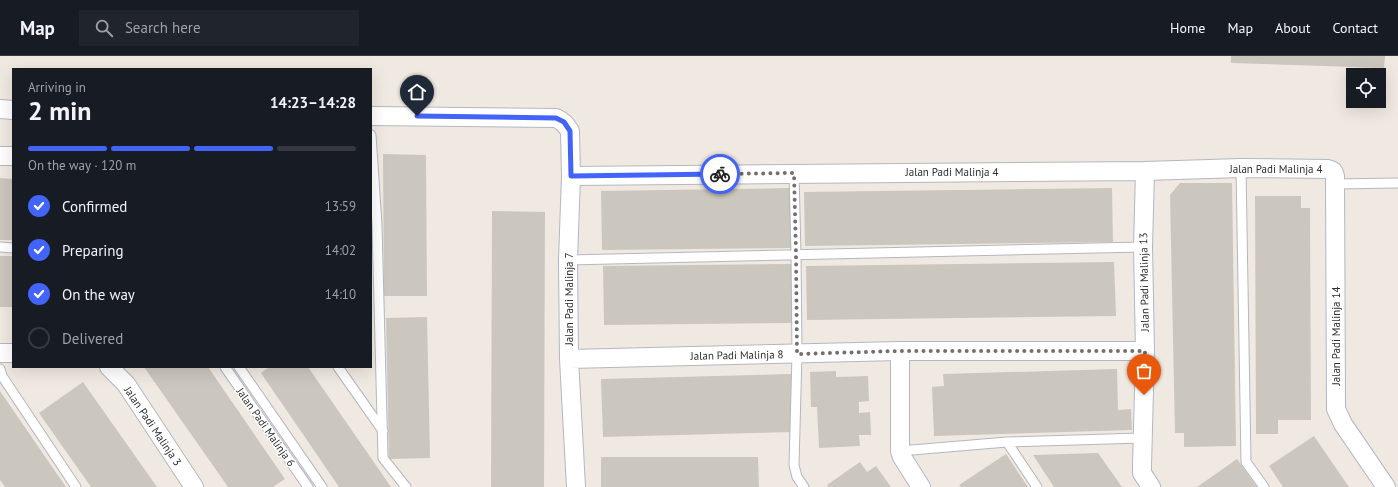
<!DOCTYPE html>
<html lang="en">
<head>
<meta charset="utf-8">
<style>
  body { margin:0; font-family:"PT Sans",sans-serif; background:#20242c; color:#f1f3f6; height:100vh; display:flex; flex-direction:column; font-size:15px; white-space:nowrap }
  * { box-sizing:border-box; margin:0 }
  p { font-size:13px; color:#9ea1a6 }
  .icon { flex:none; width:22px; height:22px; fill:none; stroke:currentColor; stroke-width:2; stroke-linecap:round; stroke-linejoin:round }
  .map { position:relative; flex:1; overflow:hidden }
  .details { position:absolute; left:12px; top:12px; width:360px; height:300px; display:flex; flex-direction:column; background:#171b24; border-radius:0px; box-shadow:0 4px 16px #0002 }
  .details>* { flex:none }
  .controls { position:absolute; left:1346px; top:12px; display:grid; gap:8px }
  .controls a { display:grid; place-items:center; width:40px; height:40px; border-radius:0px; background:#171b24; box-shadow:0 4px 16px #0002; font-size:20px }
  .pin { position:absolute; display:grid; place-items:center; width:34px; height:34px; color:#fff; margin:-41px -17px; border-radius:50% 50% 50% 0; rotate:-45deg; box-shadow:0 0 4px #0007 }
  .pin .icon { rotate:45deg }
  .courier { position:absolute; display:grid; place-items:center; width:40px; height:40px; margin:-20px; border:3px solid #4264fb; border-radius:50%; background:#fff; color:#222; box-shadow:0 1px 5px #0007 }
  .overview em { font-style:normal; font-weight:800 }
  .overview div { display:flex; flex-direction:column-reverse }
  .overview { display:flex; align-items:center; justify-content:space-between; height:68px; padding:0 16px }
  h1 { font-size:26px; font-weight:800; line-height:30px }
  .bar { display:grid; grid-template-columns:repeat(4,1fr); gap:6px 4px; align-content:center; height:48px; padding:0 16px }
  .bar i { height:5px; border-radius:3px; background:#363941 }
  .bar .selected { background:#4264fb }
  .bar p { grid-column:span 4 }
  ol { padding:0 16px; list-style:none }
  li { display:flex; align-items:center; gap:12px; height:44px }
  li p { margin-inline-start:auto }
  li .icon { padding:4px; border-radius:50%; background:#4264fb; color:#fff; stroke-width:4 }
  li:last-child { color:#9ea1a6 }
  li i { width:22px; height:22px; border:2px solid #363941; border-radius:50% }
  header { display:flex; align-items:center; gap:24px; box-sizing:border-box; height:56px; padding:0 20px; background:#171b24; border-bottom:1px solid #363941 }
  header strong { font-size:19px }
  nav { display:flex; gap:22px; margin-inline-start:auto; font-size:14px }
  .search { width:280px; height:36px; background:#20242c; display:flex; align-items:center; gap:10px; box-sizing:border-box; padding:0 14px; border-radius:0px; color:#9ea1a6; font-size:15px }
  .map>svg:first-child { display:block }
  .building { fill:#cbc7bf }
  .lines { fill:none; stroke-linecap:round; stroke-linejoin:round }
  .service-casing { stroke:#b4b7c1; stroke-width:11 }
  .minor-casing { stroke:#b4b7c1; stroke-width:20 }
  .service { stroke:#fff; stroke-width:9 }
  .minor { stroke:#fff; stroke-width:18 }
  .done { stroke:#726f6d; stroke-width:4; stroke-dasharray:0 7.2 }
  .route { stroke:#4264fb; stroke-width:5 }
  .labels { text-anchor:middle; stroke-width:3; stroke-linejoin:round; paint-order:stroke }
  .street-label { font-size:11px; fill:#2e2e2e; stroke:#fff }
</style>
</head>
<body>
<header>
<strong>Map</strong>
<div class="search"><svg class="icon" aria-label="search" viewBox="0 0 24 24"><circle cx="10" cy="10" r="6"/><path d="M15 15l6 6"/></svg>Search here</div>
<nav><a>Home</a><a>Map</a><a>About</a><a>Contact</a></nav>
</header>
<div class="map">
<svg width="1398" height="431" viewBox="0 0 1398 431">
  <rect width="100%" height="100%" fill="#efe9e1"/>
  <path class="building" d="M1231 0H1385L1384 12 1231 7Z
    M383 98 426 99 427 240H384Z
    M0 122 13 123V184H0Z
    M1180 127H1232L1236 390 1184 391V377H1175L1170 139Z
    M790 132 791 192 602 194 601 135Z
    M1112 132 1113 186 805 190 804 136Z
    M1255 140H1301V152H1310L1311 364H1278V378H1256Z
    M492 155 545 156 544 431H491Z
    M0 200H13V251H0Z
    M1114 206 1116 260 807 264 806 210Z
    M792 208 793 267 604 269 603 210Z
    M427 261 430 402 389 403 386 262Z
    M144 311H208L285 423 273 431H228Z
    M269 311H308L391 431H339L261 317Z
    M1117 313 1118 354 1131 353 1132 374 934 380 932 331 944 330 943 318Z
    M836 315V321L868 320 869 345 859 346V357L870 356 871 379H859L860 390 819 392 817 351H811L810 316Z
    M792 318 794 376 603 381 601 323Z
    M83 326 157 431H91L39 357Z
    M0 335 66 431H5L0 424Z
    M1314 380 1349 431H1283L1269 410Z
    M1098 397 1122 431H1054L1033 399Z
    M1006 398 1028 431H961L959 429Z
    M601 401H758L759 431H601Z
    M1237 403 1257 431H1197Z
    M860 406 867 416 876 410 891 431H828L827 429Z"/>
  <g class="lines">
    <defs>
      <path id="service" d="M371 79 377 169 383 402 406 431
        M1241 112 1246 406 1264 431
        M794 117 796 198 797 298 794 409 797 421 804 431
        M1335 128 1398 127
        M0 191 13 192
        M568 204 1143 191
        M225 311 308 431
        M239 311 322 431
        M338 311 383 375
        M0 313 2 320 76 431
        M1007 386 1037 431
        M900 395 1007 386 1142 382"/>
      <path id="minor" d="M0 53 13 54
        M371 60 556 62C563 65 566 69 570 75L571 120 568 204 569 303 576 431
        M0 100H13
        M1145 115 1143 191 1145 295 1142 410V417L1151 431
        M571 120 1145 115 1241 112 1328 113 1333 115 1335 120 1336 353 1343 368 1386 431
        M900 295V395L902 401 921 431
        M0 297H13
        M569 303 900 295H1145
        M109 311 126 328 194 431"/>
    </defs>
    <use href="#service" class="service-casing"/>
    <use href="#minor" class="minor-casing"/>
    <use href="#service" class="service"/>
    <use href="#minor" class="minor"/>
  </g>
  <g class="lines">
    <path class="done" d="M720 118 794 117 796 198 797 298 900 295H1145L1144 339"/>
    <path class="route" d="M417 60 556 62 564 66 570 75 571 120 720 118"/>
  </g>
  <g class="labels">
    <g class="street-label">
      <text x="1276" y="117">Jalan Padi Malinja 4</text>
      <text x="952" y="120">Jalan Padi Malinja 4</text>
      <text transform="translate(1144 226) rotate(-91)" y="4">Jalan Padi Malinja 13</text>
      <text transform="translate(569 243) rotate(-90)" y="4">Jalan Padi Malinja 7</text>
      <text transform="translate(1336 280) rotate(-90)" y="4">Jalan Padi Malinja 14</text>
      <text transform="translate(737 299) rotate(-1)" y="4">Jalan Padi Malinja 8</text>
      <text transform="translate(153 370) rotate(56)" y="4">Jalan Padi Malinja 3</text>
      <text transform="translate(266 371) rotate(55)" y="4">Jalan Padi Malinja 6</text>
    </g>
  </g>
</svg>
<div class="controls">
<a><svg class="icon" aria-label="locate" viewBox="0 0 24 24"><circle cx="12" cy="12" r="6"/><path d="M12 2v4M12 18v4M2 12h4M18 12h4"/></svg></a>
</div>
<div class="pin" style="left:1144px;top:339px;background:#ea580c"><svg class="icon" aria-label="bag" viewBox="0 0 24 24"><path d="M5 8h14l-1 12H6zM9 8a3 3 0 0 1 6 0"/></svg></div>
<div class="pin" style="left:417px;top:60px;background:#1f2937"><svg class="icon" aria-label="home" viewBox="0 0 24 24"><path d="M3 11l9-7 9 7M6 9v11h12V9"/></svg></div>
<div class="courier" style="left:720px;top:118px"><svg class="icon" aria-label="bike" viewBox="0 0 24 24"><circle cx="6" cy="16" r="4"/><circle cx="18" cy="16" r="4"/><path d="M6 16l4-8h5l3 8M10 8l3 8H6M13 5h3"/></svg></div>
<section class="details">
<div class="overview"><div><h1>2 min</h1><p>Arriving in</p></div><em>14:23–14:28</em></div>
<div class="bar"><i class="selected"></i><i class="selected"></i><i class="selected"></i><i></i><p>On the way · 120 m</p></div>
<ol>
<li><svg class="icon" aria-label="check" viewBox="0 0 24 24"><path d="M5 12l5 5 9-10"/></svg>Confirmed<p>13:59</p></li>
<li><svg class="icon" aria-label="check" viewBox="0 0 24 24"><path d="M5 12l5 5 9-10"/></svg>Preparing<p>14:02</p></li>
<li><svg class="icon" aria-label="check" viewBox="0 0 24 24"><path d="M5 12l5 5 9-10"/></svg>On the way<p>14:10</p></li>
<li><i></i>Delivered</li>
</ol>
</section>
</div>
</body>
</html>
